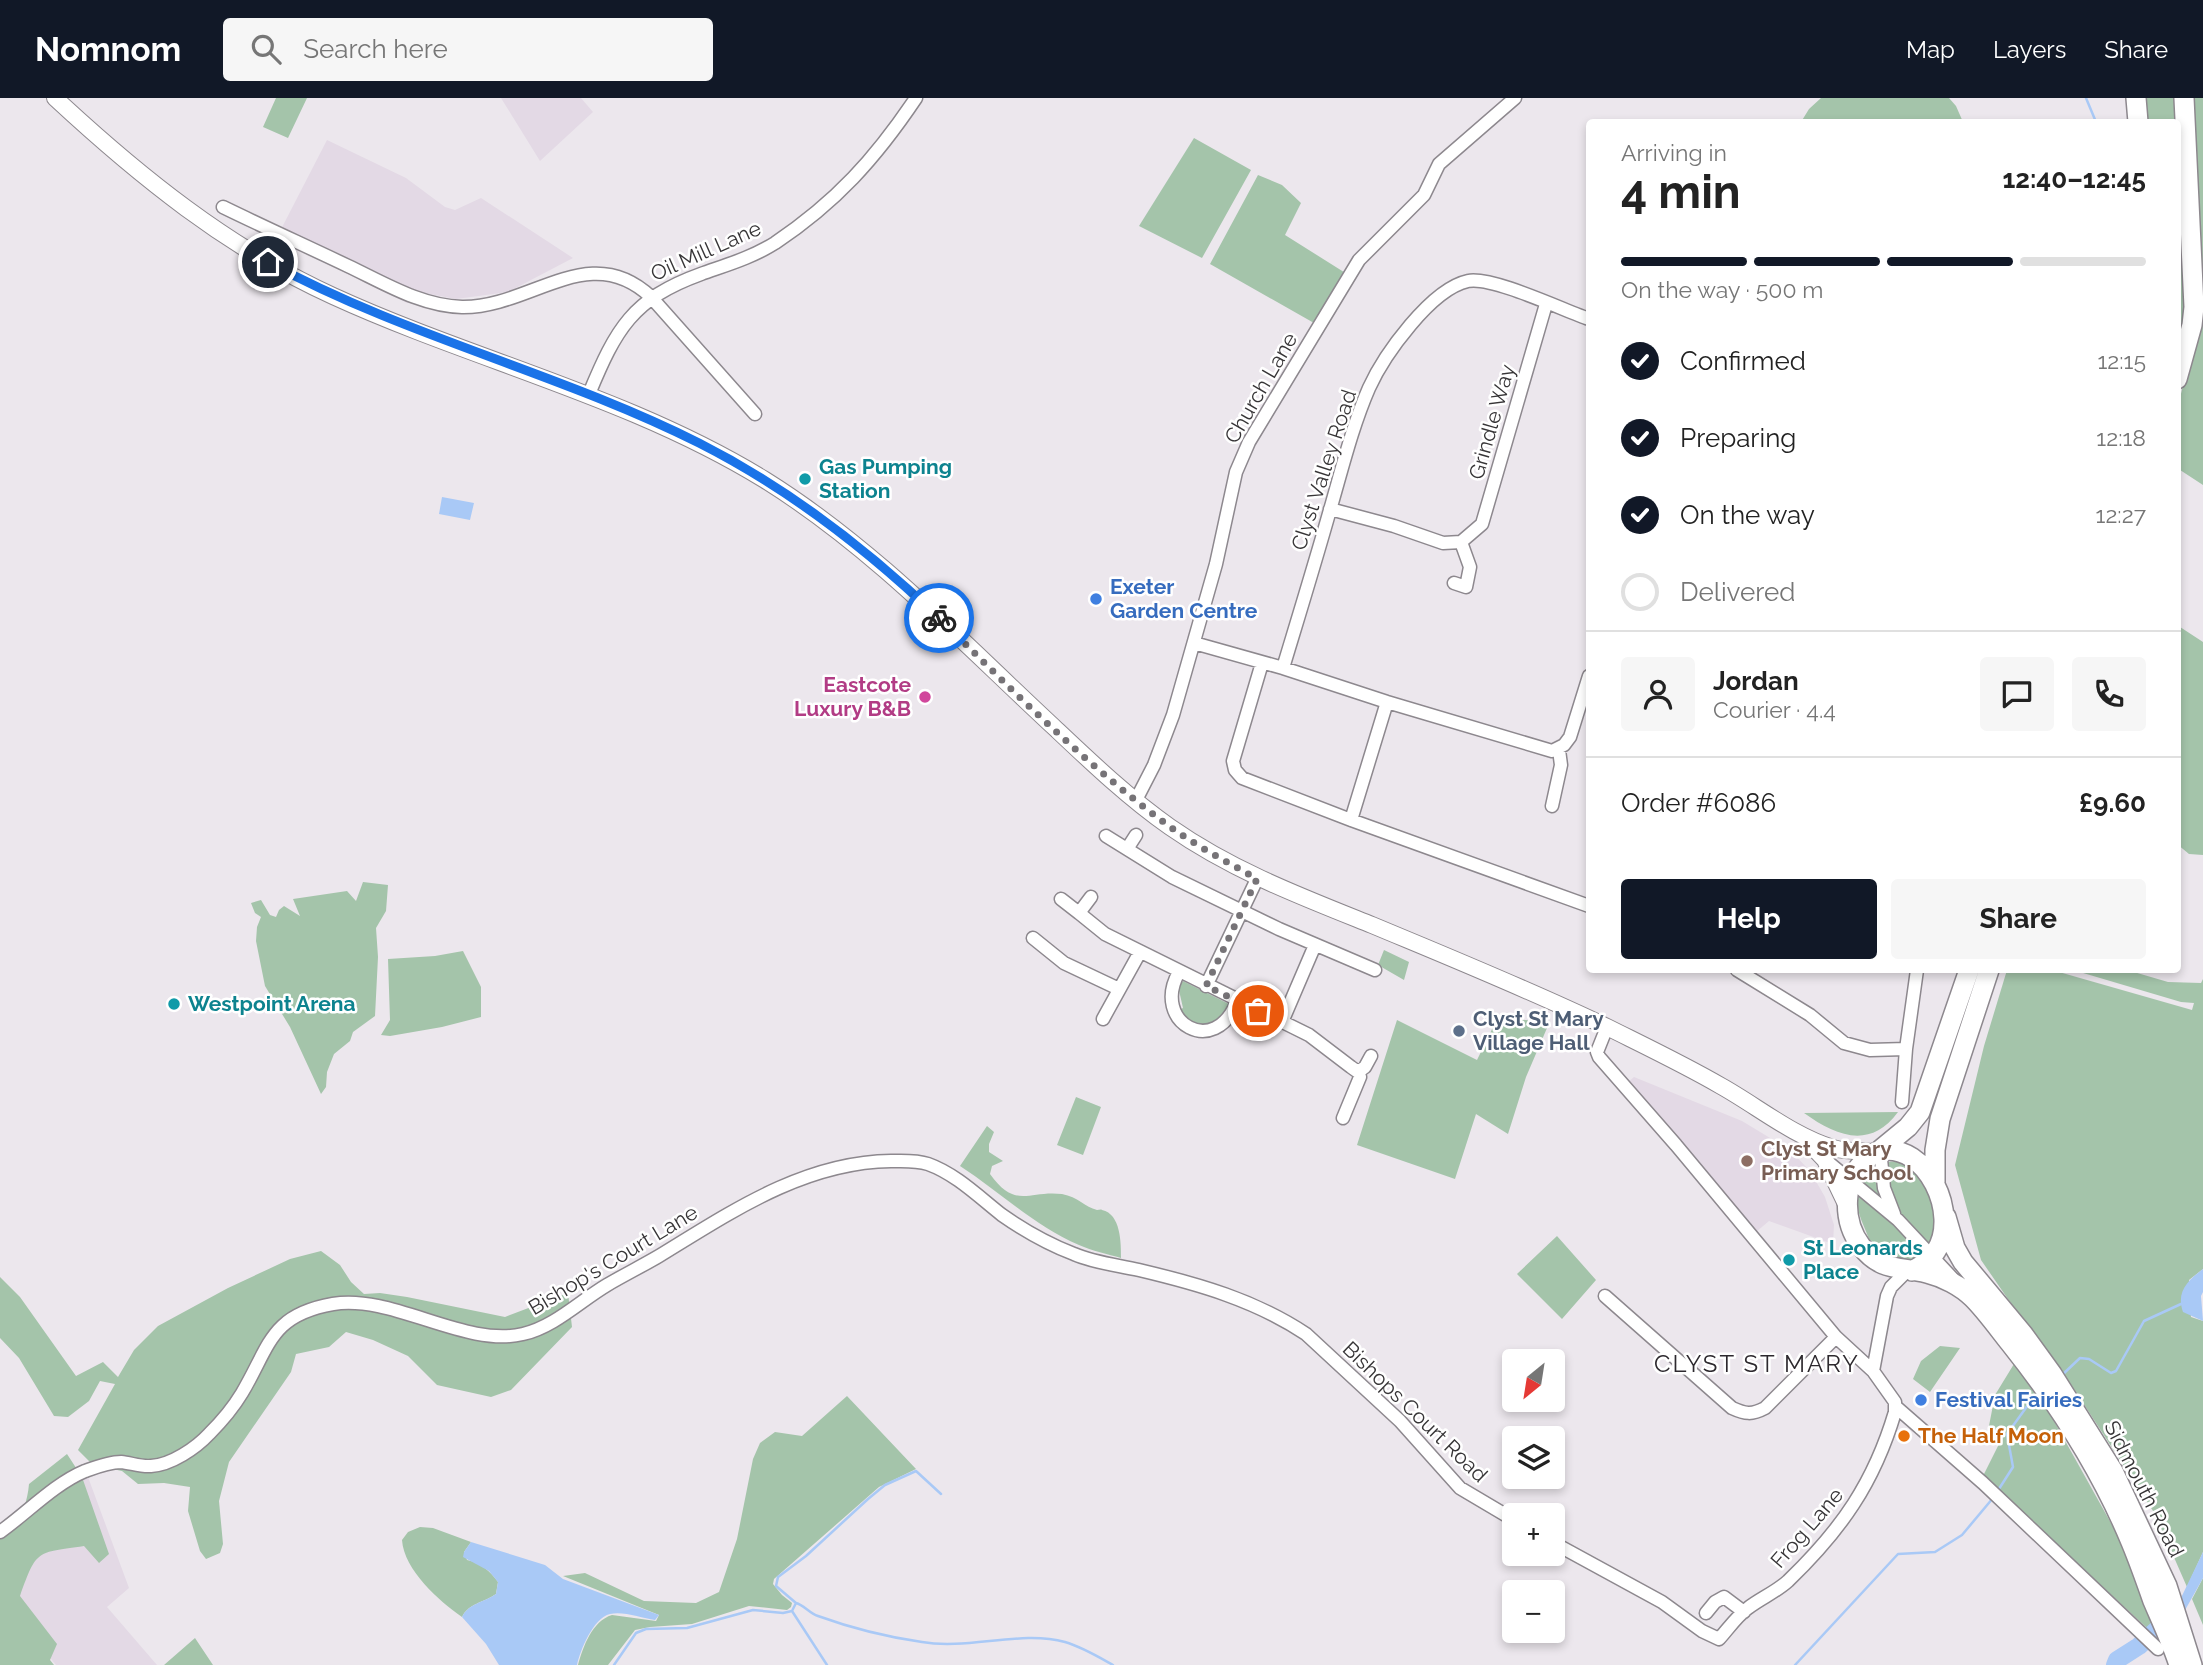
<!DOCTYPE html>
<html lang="en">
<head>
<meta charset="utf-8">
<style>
  body { margin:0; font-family:Raleway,sans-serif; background:#f6f6f6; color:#222; height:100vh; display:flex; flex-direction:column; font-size:26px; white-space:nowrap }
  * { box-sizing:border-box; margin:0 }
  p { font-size:23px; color:#767676 }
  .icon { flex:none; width:38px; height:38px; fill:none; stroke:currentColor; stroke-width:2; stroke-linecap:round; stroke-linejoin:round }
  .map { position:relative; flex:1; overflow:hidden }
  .panel { position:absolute; left:1586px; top:21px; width:595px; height:854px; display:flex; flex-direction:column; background:#fff; border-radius:7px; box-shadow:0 4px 10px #0003 }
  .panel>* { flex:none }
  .needle { width:46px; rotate:210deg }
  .fabs { position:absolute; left:1502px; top:1251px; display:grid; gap:14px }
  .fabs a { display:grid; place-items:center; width:63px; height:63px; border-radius:7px; background:#fff; box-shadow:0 4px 10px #0003; font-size:35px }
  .pin { position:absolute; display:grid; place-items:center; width:60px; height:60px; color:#fff; margin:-30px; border:4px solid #fff; border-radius:50%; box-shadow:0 2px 7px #0007 }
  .courier { position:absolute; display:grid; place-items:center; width:70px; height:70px; margin:-35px; border:5px solid #1a73e8; border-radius:50%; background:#fff; color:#222; box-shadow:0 2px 9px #0007 }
  .headline em { font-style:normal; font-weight:700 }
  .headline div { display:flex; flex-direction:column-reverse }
  .headline { display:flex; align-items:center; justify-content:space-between; height:119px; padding:0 35px }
  h1 { font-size:46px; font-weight:700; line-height:52px }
  .bar { display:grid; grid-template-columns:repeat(4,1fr); gap:10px 7px; align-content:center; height:84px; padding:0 35px }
  .bar i { height:9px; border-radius:5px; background:#e0e0e0 }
  .bar .on { background:#111827 }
  .bar p { grid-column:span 4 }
  .line { display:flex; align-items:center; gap:18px; padding:0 35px; border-top:2px solid #e0e0e0 }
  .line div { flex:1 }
  .round { display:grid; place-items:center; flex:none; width:74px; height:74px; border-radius:7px; background:#f6f6f6 }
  ol { padding:0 35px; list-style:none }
  li { display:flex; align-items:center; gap:21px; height:77px }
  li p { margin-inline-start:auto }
  li .icon { padding:7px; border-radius:50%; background:#111827; color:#fff; stroke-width:4 }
  li:last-child { color:#767676 }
  li i { width:38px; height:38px; border:4px solid #e0e0e0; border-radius:50% }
  .primary-button { display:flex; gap:14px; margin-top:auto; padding:14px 35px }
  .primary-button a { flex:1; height:80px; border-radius:7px; background:#111827; color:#fff; font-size:28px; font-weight:700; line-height:80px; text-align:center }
  .primary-button a+a { background:#f6f6f6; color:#222 }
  header { display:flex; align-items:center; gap:42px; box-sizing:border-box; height:98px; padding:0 35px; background:#111827; color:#fff }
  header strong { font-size:33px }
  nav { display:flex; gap:38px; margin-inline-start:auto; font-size:24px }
  .search { width:490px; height:63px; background:#f6f6f6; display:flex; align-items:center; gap:18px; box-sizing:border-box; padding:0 24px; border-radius:7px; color:#767676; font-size:26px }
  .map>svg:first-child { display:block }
  .built { fill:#e3d9e5 }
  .green { fill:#a4c4aa }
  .water { fill:#a9c9f6 }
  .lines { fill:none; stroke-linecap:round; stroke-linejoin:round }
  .stream { stroke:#a9c9f6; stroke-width:2.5 }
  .river { stroke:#a9c9f6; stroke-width:18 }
  .minor-casing { stroke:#8d888e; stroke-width:15 }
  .major-casing { stroke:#8d888e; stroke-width:18 }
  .highway-casing { stroke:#8d888e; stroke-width:22 }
  .minor { stroke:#fff; stroke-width:12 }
  .major { stroke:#fff; stroke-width:16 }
  .highway { stroke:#fff; stroke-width:19 }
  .done { stroke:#767377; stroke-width:7; stroke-dasharray:0 12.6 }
  .route { stroke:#1a73e8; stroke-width:9 }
  .culture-dot { fill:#0f9aa8; stroke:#fff; stroke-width:2.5 }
  .shop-dot { fill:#3f7fe0; stroke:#fff; stroke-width:2.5 }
  .hotel-dot { fill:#d1479c; stroke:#fff; stroke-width:2.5 }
  .service-dot { fill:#5c6f8a; stroke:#fff; stroke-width:2.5 }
  .education-dot { fill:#8d6e63; stroke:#fff; stroke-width:2.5 }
  .food-dot { fill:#e8710a; stroke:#fff; stroke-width:2.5 }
  .labels { text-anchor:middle; stroke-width:5; stroke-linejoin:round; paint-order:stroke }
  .street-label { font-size:21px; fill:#373537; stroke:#fff }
  .culture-label { font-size:21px; font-weight:bold; fill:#0d838f; stroke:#fff; text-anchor:start }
  .shop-label { font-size:21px; font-weight:bold; fill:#366cbe; stroke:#fff; text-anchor:start }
  .hotel-label { font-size:21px; font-weight:bold; fill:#b23c85; stroke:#fff; text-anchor:end }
  .service-label { font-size:21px; font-weight:bold; fill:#4e5e75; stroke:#fff; text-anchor:start }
  .education-label { font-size:21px; font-weight:bold; fill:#785e54; stroke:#fff; text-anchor:start }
  .food-label { font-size:21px; font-weight:bold; fill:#c56008; stroke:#fff; text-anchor:start }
  .quarter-label { font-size:24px; letter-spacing:2px; fill:#2d292e; stroke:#fff }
</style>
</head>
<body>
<header>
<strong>Nomnom</strong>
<div class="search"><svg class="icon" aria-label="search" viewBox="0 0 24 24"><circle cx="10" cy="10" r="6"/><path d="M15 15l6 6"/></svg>Search here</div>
<nav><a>Map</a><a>Layers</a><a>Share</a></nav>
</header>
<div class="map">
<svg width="2203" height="1567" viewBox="0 0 2203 1567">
  <rect width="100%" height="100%" fill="#ece7ed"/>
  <path class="built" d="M501 0H581L593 14 540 63Z
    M327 42 406 80 445 109 455 112 481 100 573 160 508 194 456 201 419 194 407 205 276 141Z
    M1634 979 1742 1023 1790 1052 1810 1073 1825 1099 1834 1127 1833 1146 1769 1123 1756 1134 1628 984Z
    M88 1379 129 1490 107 1509 157 1567H56L21 1524 0 1441Z"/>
  <path class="green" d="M276 0H307L288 40 263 29Z
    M1821 0H1949L1956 8 1963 24H1801L1809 11Z
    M2141 0H2179L2188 226 2177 263V24H2143Z
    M2188 0H2203V387L2177 370V311L2199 227Z
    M1194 40 1251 72 1202 160 1139 128Z
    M1258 77 1282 87 1301 105 1285 137 1347 176 1314 225 1210 166Z
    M2177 527 2203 544V757L2189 756 2177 746V655L2181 648 2177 645Z
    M363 784 388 787 386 813 376 830 378 859 375 918 353 934 350 943 334 956 327 974 326 989 321 996 290 929 265 888 256 843 257 829 261 819 255 815 251 805 261 802 270 817 276 819 279 812 284 808 300 818 293 801 347 793 356 803Z
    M1384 852 1409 864 1404 882 1378 867Z
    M463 853 481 889V919L442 929 390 938 381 937 390 922 388 861 435 858Z
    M2007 872H2052L2192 912 2194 905 2181 904 2073 872H2127L2168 884 2201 885 2203 881V1171L2189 1182 2191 1219 2203 1223V1454L2187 1489 2155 1416 2072 1288 2037 1243 1981 1162 1955 1067 1984 948Z
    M1183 883 1231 907 1216 927 1194 928 1177 913 1183 910 1178 888Z
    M1497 921 1550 923 1526 979 1508 1036 1476 1016 1455 1081 1357 1047 1397 922 1477 962Z
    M1076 999 1101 1009 1083 1057 1057 1047Z
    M1898 1014C1870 1052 1836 1038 1804 1015Z
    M987 1028 994 1034 989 1046V1054L1003 1063 992 1068 990 1076C1016 1112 1028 1092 1062 1096 1078 1099 1085 1109 1097 1112 1099 1112 1101 1111 1102 1112 1121 1116 1121 1145 1121 1160 1108 1156 1092 1153 1079 1147 1035 1128 1000 1094 960 1068Z
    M1896 1063C1910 1070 1929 1083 1933 1100 1940 1122 1934 1166 1901 1161 1890 1159 1878 1148 1869 1141 1865 1130 1857 1115 1857 1103 1857 1080 1875 1065 1896 1063Z
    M1557 1138 1596 1182 1562 1221 1517 1176Z
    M321 1153 340 1167 351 1184 364 1196 380 1195 407 1199 505 1219 568 1195 572 1229 511 1292 491 1299 437 1287 408 1258 373 1242 346 1234 329 1249 296 1256 291 1274 229 1364 219 1403 223 1446 220 1455 206 1461 200 1453 188 1413 190 1389 164 1385 138 1386 122 1373 93 1367 78 1352 115 1286 100 1283 89 1303 68 1319 54 1318 19 1260 0 1240V1179L20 1199 76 1278 103 1264 118 1279 134 1252 158 1228 228 1190 290 1161Z
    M1940 1248 1960 1250 1930 1294 1913 1281 1921 1263Z
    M2017 1261 2044 1305 2121 1443 2154 1522 2147 1530 1983 1378 1999 1346 1987 1338 1995 1297Z
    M847 1298 916 1371 879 1389 774 1481 773 1486 782 1497 792 1505 791 1509 787 1512 749 1508 692 1526 650 1529 635 1532 608 1567H578C583 1549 592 1523 612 1517L656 1523 659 1517 563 1478 585 1475 644 1503 696 1505 719 1494 737 1441 753 1361 760 1345 775 1334 802 1338Z
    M67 1356 82 1379 109 1456 99 1465 84 1448C36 1455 37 1451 20 1498L57 1546 50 1562 54 1567H0V1440C19 1425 27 1409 29 1386Z
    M420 1429 433 1430 471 1444 464 1454 467 1462C481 1465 490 1473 498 1484L496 1496C483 1505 469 1505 462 1519 439 1503 404 1472 402 1442L408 1434Z
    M2203 1480V1527L2192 1501Z
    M195 1540 213 1567H164Z"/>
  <path class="water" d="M442 399 474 405 470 422 439 416Z
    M2203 1171V1194L2201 1198 2203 1223 2183 1214C2176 1194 2187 1183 2203 1171Z
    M471 1444 545 1467 563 1481 659 1517 655 1522C642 1520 623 1513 610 1516 593 1520 580 1553 577 1567H499L486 1546 462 1519C469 1505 483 1505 496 1496L498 1484 489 1473 463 1459 464 1454Z
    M2203 1454V1480L2184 1514 2180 1502Z"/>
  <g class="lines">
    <path class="stream" d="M2086 0 2096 24
      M2061 1278 2080 1260 2089 1261 2111 1275 2116 1273 2144 1223 2181 1206
      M1997 1394 2013 1369 2007 1336 2028 1307 2040 1296
      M796 1505 776 1488 778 1479 806 1458 868 1401 885 1387 916 1373 941 1396
      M792 1513 827 1567
      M614 1567 636 1535 646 1531 687 1530 753 1512 783 1515 792 1513 796 1505C804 1507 809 1515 818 1518 851 1530 887 1539 922 1544 968 1552 1021 1532 1065 1544 1082 1549 1097 1558 1113 1567
      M1795 1567 1898 1456 1935 1454 1962 1437 1993 1400"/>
    <path class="river" d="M2115 1567 2117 1562 2139 1548 2173 1517"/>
    <defs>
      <path id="minor" d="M223 109C264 129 306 148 348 168 384 185 421 208 462 209 531 210 589 141 651 199L755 316
        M589 296C616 231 632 201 701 176 726 167 751 160 775 145 836 104 875 61 916 0
        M1330 411 1394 428 1443 445 1461 444 1482 426 1546 206
        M1454 485 1466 489 1470 469 1461 444
        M1194 545 1283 570 1387 604 1552 653 1564 647 1570 639 1589 578
        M1262 565 1233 663 1235 672 1242 680 1351 722 1589 808
        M1283 570C1299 517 1315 465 1330 412 1342 371 1352 329 1369 290 1384 257 1431 191 1468 183 1492 178 1563 212 1589 221
        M1136 702 1154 667 1173 617 1216 466 1236 374 1249 344 1359 162 1424 97 1439 66 1515 0
        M1552 708 1561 667 1559 652
        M1351 722 1387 604
        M1106 738 1172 779 1279 831 1375 872
        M1127 751 1136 737
        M1061 801 1079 815 1091 799
        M1079 815 1105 836 1309 937 1351 969 1358 974 1360 979 1343 1020
        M1033 840 1064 865 1119 891
        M1737 872 1810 917 1844 945 1870 952 1906 951 1917 872
        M1179 874C1150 925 1216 961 1237 903
        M1206 888 1257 781
        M1103 921 1140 854
        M1282 924 1315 847
        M1358 974 1365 969 1371 958
        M1902 1004 1906 951
        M1880 1052 1884 1090 1894 1116
        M1828 1064 1898 1122 1955 1183
        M1605 1198 1732 1310C1745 1316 1752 1317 1765 1310L1836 1239
        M1873 1273 1887 1198 1891 1189 1907 1173
        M1895 1308 1983 1385 2158 1551
        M0 1434C27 1415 54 1386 85 1373 96 1369 109 1364 121 1364 131 1365 141 1369 151 1368 171 1367 196 1350 209 1336 221 1324 233 1310 242 1295 270 1248 270 1217 333 1206 393 1196 465 1250 523 1236 554 1229 580 1203 607 1187 624 1177 642 1168 659 1158 731 1114 804 1064 891 1063 904 1063 916 1062 928 1066 956 1076 979 1099 1002 1117 1025 1133 1048 1146 1074 1156 1095 1165 1117 1167 1139 1172 1198 1186 1255 1202 1306 1236L1400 1323 1460 1390 1514 1422
        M1552 1444 1662 1504 1702 1533 1719 1541C1728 1531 1737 1518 1748 1510 1761 1500 1776 1494 1788 1483 1841 1432 1874 1385 1895 1314V1304L1873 1273 1836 1239 1676 1047 1599 959 1597 954 1607 929
        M1706 1515 1715 1504 1724 1499 1744 1514"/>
      <path id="major" d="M55 0C139 78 228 150 333 198 475 263 630 299 765 382 874 450 963 545 1057 632 1093 666 1130 701 1170 729 1233 773 1302 799 1372 827 1451 860 1530 892 1607 929 1645 948 1685 967 1721 988 1757 1008 1793 1038 1833 1050 1847 1054 1862 1053 1876 1054
        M1807 1043 1825 1062 1846 1106"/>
      <path id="highway" d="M2136 0 2138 24
        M2177 281 2192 227 2194 209 2184 0
        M1880 1052 1908 1029 1920 1014 1969 872
        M1935 1084V1052L1940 1021 1989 872
        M1946 1119 1955 1150 1963 1164 2023 1236 2052 1276 2113 1373 2167 1488 2192 1567
        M1912 1173C1921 1168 1931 1162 1936 1153 1960 1117 1927 1044 1880 1053 1875 1054 1870 1058 1867 1061 1842 1081 1842 1123 1861 1148 1881 1174 1899 1168 1927 1175 1943 1179 1961 1188 1973 1200 1986 1213 1998 1230 2010 1245 2058 1305 2101 1372 2131 1444 2139 1463 2146 1483 2153 1503 2162 1524 2172 1545 2179 1567"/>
    </defs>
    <use href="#minor" class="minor-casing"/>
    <use href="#major" class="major-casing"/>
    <use href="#highway" class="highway-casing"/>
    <use href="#minor" class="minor"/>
    <use href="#major" class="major"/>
    <use href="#highway" class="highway"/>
  </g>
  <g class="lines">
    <path class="done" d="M939 520C1011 591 1084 665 1165 725 1194 747 1226 763 1257 781L1206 888 1258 913"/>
    <path class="route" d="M268 164C406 239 560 275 699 345 788 390 867 451 939 520"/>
  </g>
  <g class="culture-dot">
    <circle cx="805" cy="381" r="7"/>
    <circle cx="174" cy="906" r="7"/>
    <circle cx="1789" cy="1162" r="7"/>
  </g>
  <g class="shop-dot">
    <circle cx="1096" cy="501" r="7"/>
    <circle cx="1921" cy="1302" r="7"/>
  </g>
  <circle class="hotel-dot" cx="925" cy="599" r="7"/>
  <circle class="service-dot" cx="1459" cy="933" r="7"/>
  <circle class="education-dot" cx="1747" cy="1063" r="7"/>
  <circle class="food-dot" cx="1904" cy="1338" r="7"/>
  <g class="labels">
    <g class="street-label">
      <text transform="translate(706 153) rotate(-24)" y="7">Oil Mill Lane</text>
      <text transform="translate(1261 290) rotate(-60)" y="7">Church Lane</text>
      <text transform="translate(1492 324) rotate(-74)" y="7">Grindle Way</text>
      <text transform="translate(1324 372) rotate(-72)" y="7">Clyst Valley Road</text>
      <text transform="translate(613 1162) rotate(-31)" y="7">Bishop's Court Lane</text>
      <text transform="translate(1415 1314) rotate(44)" y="7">Bishops Court Road</text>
      <text transform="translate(2144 1391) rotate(63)" y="7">Sidmouth Road</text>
      <text transform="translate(1807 1430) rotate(-49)" y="7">Frog Lane</text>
    </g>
    <g class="culture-label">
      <text x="819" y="376">Gas Pumping<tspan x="819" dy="24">Station</tspan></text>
      <text x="188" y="913">Westpoint Arena</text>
      <text x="1803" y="1157">St Leonards<tspan x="1803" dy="24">Place</tspan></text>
    </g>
    <g class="shop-label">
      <text x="1110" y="496">Exeter<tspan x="1110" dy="24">Garden Centre</tspan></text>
      <text x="1935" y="1309">Festival Fairies</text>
    </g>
    <g class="hotel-label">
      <text x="911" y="594">Eastcote<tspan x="911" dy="24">Luxury B&amp;B</tspan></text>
    </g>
    <g class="service-label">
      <text x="1473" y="928">Clyst St Mary<tspan x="1473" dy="24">Village Hall</tspan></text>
    </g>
    <g class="education-label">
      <text x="1761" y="1058">Clyst St Mary<tspan x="1761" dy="24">Primary School</tspan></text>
    </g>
    <g class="food-label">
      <text x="1918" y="1345">The Half Moon</text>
    </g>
    <g class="quarter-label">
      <text x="1757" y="1274">CLYST ST MARY</text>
    </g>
  </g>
</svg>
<div class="fabs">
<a><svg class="needle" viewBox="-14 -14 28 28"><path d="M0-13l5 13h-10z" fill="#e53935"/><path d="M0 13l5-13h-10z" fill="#767676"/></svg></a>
<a><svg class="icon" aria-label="layers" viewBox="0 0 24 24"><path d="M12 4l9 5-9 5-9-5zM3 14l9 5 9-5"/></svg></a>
<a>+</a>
<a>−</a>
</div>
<div class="pin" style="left:1258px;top:913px;background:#ea580c"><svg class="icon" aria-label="bag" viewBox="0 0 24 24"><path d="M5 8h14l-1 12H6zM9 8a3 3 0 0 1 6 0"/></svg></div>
<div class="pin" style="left:268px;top:164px;background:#1f2937"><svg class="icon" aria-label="home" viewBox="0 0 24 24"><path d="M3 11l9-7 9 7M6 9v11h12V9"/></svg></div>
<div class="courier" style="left:939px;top:520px"><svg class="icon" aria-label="bike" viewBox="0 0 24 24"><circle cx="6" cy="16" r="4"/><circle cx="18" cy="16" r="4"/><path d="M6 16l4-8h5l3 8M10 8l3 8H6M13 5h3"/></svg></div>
<section class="panel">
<div class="headline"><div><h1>4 min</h1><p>Arriving in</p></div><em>12:40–12:45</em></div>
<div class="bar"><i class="on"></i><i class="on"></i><i class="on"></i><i></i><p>On the way · 500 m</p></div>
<ol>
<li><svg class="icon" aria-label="check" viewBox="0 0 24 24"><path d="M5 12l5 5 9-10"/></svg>Confirmed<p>12:15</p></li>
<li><svg class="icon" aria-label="check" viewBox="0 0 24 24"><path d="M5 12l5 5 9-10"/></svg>Preparing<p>12:18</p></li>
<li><svg class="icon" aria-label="check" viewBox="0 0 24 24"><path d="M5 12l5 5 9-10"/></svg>On the way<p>12:27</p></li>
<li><i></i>Delivered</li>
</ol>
<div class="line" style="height:126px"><a class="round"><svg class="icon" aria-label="person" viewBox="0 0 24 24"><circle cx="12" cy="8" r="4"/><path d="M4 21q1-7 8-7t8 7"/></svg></a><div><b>Jordan</b><p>Courier · 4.4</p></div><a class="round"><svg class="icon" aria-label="chat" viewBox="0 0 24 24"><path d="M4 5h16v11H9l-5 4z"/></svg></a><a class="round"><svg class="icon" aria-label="phone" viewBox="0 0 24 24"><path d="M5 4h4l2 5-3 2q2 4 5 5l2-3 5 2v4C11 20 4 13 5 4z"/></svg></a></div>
<div class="line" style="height:91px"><div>Order #6086</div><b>£9.60</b></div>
<div class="primary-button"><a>Help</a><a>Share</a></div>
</section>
</div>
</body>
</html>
